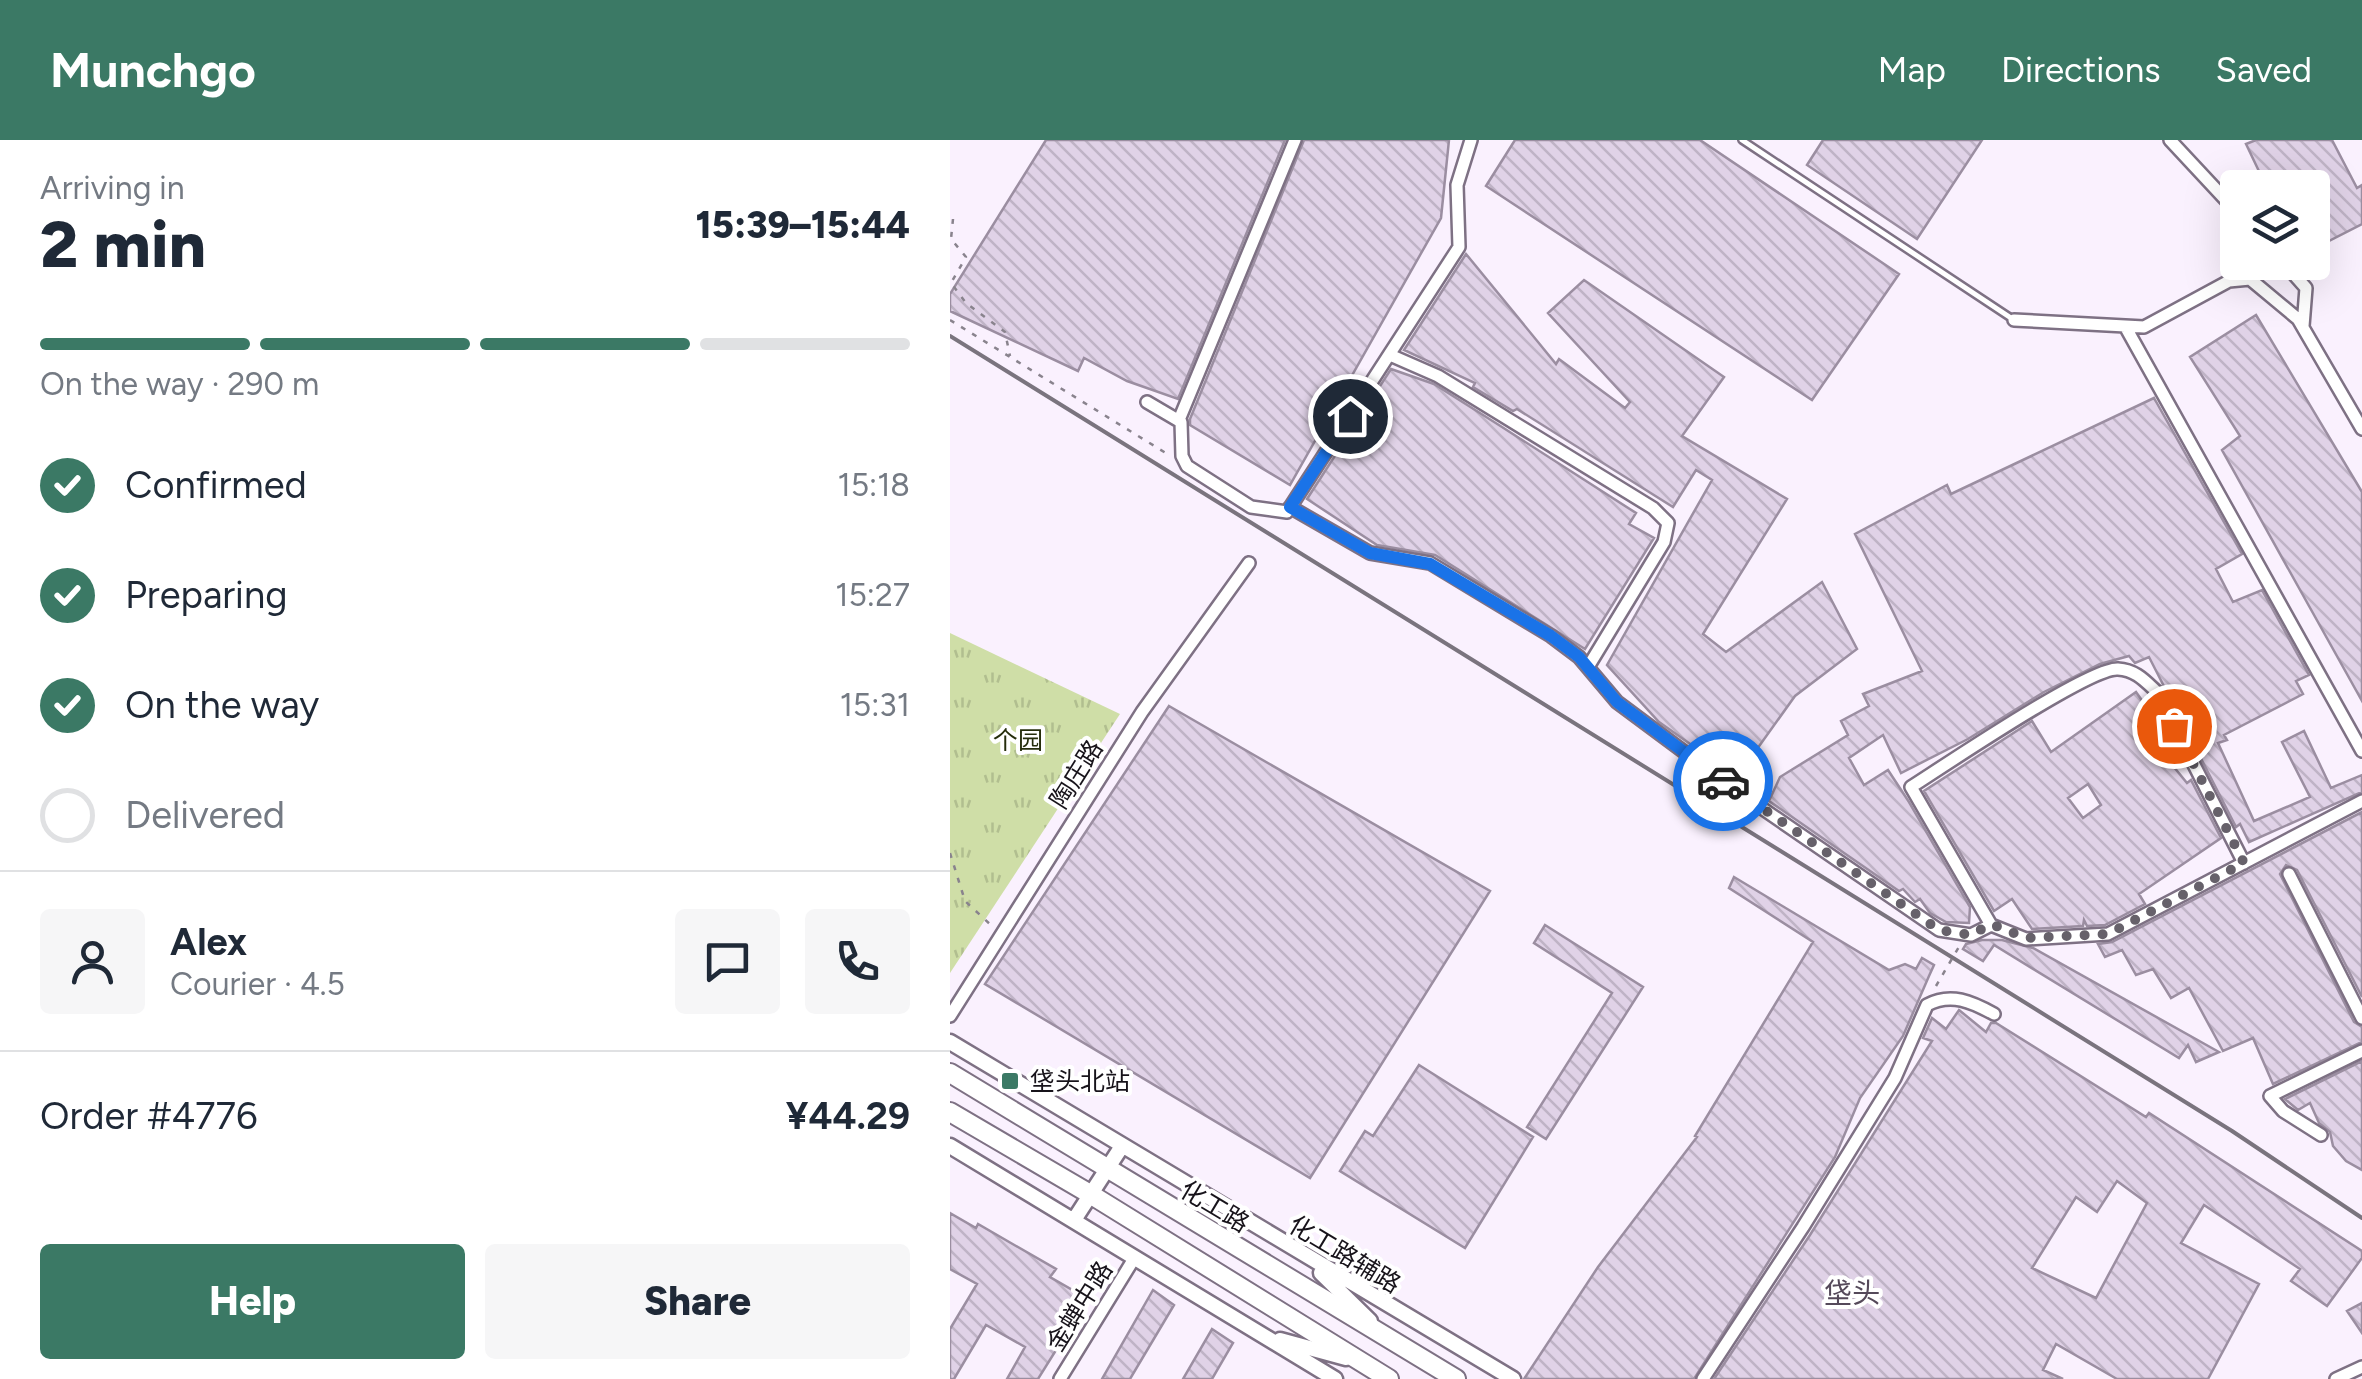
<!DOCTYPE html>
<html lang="en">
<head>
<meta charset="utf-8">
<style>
  body { margin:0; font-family:Figtree,"Noto Sans SC",sans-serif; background:#f6f6f7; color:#1f2937; height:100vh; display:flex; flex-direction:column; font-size:38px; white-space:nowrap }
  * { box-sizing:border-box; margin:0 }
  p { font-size:32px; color:#747a83 }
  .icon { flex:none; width:55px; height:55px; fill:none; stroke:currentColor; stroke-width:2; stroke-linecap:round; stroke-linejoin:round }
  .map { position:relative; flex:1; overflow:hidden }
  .panel { display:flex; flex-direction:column; background:#fff; width:950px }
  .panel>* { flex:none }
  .tools { position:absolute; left:1270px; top:30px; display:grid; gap:20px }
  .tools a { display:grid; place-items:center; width:110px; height:110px; border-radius:10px; background:#fff; box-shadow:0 10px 40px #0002; font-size:50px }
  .pin { position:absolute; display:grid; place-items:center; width:85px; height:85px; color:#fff; margin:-42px; border:5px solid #fff; border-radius:50%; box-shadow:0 2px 10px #0007 }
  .courier { position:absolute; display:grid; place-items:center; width:100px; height:100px; margin:-50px; border:8px solid #1a73e8; border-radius:50%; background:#fff; color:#222; box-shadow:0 2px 12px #0007 }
  .summary em { font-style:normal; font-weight:800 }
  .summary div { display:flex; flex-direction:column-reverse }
  .summary { display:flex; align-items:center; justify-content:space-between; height:170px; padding:0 40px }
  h1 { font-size:65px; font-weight:800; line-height:75px }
  .bar { display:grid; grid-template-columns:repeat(4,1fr); gap:15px 10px; align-content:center; height:120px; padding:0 40px }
  .bar i { height:12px; border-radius:8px; background:#e0e1e3 }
  .bar .selected { background:#3b7965 }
  .bar p { grid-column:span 4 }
  .line { display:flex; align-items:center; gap:25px; padding:0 40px; border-top:2px solid #e0e1e3 }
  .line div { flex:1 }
  .round { display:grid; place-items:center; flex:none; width:105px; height:105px; border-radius:10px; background:#f6f6f7 }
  ol { padding:0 40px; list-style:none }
  li { display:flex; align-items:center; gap:30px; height:110px }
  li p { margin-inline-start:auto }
  li .icon { padding:10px; border-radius:50%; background:#3b7965; color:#fff; stroke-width:4 }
  li:last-child { color:#747a83 }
  li i { width:55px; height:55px; border:5px solid #e0e1e3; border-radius:50% }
  .action { display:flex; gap:20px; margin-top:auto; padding:20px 40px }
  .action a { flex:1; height:115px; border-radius:10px; background:#3b7965; color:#fff; font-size:40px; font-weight:800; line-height:115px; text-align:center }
  .action a+a { background:#f6f6f7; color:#1f2937 }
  header { display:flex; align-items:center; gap:60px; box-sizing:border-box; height:140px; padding:0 50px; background:#3b7965; color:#fff }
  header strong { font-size:48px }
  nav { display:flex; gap:55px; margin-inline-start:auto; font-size:35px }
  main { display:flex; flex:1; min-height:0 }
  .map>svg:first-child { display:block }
  .park { fill:url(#park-tufts) }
  .building { fill:url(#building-back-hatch); stroke:#9b8ea1; stroke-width:2.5; fill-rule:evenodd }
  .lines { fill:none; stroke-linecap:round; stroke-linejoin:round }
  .service-casing { stroke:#7e7184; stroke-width:10 }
  .minor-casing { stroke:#7e7184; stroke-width:16 }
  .tertiary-casing { stroke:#7e7184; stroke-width:19 }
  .primary-casing { stroke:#7e7184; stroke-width:22 }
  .path { stroke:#89838d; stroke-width:2.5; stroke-dasharray:5 8; stroke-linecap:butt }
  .service { stroke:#fff; stroke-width:5 }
  .minor { stroke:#fff; stroke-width:11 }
  .tertiary { stroke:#fff; stroke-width:14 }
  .primary { stroke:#fff; stroke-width:18 }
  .rail { stroke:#7a747e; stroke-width:4 }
  .done { stroke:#66616a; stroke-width:10; stroke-dasharray:0 18 }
  .route { stroke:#1a73e8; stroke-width:12 }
  .poi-dot { fill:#3b7965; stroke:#fff; stroke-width:4 }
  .labels { text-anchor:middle; stroke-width:8; stroke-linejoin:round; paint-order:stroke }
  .park-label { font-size:25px; fill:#252d0b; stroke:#fff }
  .street-label { font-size:25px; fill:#17131a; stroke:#fff }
  .poi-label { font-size:25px; fill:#17131a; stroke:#fff; text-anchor:start }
  .neighbourhood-label { font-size:28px; fill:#55495a; stroke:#fff }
</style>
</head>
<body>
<header>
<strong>Munchgo</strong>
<nav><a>Map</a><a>Directions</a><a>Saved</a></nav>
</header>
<main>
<section class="panel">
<div class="summary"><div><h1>2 min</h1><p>Arriving in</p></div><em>15:39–15:44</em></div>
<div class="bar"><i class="selected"></i><i class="selected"></i><i class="selected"></i><i></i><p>On the way · 290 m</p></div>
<ol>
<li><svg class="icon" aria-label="check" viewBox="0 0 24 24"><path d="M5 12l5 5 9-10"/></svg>Confirmed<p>15:18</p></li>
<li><svg class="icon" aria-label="check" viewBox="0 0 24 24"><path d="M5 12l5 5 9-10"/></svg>Preparing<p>15:27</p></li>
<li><svg class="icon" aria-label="check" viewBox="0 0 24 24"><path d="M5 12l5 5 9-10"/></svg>On the way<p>15:31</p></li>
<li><i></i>Delivered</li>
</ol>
<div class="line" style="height:180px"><a class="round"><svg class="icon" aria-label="person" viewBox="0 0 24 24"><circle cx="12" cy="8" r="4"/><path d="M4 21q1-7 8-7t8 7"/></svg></a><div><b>Alex</b><p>Courier · 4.5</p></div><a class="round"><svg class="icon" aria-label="chat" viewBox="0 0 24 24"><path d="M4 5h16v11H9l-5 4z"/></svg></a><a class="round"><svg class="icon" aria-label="phone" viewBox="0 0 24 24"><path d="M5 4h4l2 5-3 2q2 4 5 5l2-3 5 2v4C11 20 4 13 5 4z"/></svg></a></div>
<div class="line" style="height:130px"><div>Order #4776</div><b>¥44.29</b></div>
<div class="action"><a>Help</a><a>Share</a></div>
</section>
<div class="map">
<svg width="1412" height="1239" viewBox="0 0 1412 1239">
  <defs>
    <pattern id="park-tufts" width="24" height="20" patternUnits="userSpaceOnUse" patternTransform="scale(2.5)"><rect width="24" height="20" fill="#cfdea7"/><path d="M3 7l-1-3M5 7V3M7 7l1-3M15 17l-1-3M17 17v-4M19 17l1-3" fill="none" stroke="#b1be8f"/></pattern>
    <pattern id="building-back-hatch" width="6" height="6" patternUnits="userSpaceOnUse" patternTransform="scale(2.5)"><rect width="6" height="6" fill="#e0d2e7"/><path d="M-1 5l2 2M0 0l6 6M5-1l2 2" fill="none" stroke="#bfb3c6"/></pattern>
  </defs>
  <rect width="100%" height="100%" fill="#faf1fe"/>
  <path class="park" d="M0 493 170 574 0 833Z"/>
  <path class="building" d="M96 0H335L228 259 177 241 134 218 128 231 0 171V154Z
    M354 0H499L491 78 340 345 240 285V279Z
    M565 0H750L949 134 862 260 536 46Z
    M873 0H1032L967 99 857 25Z
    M1306 0H1382L1407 48 1412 45V84L1373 104 1362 74V48H1317L1296 4Z
    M516 114 606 224 609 219 675 268 680 262 598 173 634 140 774 237 732 296 837 359 753 494 776 512 872 442 907 509 845 556 787 637 709 582 657 525 762 340 746 330 723 367 567 269 563 271 523 247 525 243 454 210Z
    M1306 175 1412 352V561L1272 310 1290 296 1240 217Z
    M441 229 484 244 552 287 686 373 679 384 704 398 635 509 485 415 427 405 357 359Z
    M1204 258 1292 414 1266 429 1283 462 1312 450 1359 535 1346 541 1353 554 1274 595 1277 600 1268 603 1304 681 1360 657 1332 602 1354 591 1381 648 1412 635V652L1299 702 1290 684 1286 687 1199 517 1185 523 1179 516 1150 524 1094 552 1018 599 951 633 933 595 899 618 914 645 938 630 959 662 1020 767 1019 783 996 782 980 773 970 759 965 762 953 749 949 751 819 661 830 637 898 595 891 581 919 566 913 554 972 531 905 394 997 345 1001 354Z
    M1186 552 1225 607 1214 615 1237 643 1241 640 1271 698 1189 754 1195 764 1155 785 1137 786 1134 780 1133 786 1082 789 1062 759 1044 771 974 651 1082 581 1101 612ZM1138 644 1151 665 1133 678 1118 658Z
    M219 566 540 751 360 1038 35 844Z
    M1412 672V857L1347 730 1336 725 1330 734 1404 882 1412 887V902L1323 944 1303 898 1273 911 1239 848 1221 858 1203 829 1186 835 1172 810 1155 817 1148 804 1162 802Z
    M784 737 939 830 955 824 966 829 972 818 984 825 979 836 953 896 910 958 885 1017 744 1239H574L648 1127 747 997 745 996 863 802 779 748Z
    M595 785 693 847 596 999 577 987 662 853 584 803Z
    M1032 800H1052L1083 808 1269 912 1246 922 1238 905 1229 918 1044 805 1033 821 1013 809 1016 804Z
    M1009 870 1036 892 1041 883H1046L1196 977 1199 973 1412 1111V1118L1377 1166 1341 1141 1350 1129 1254 1065 1231 1103 1309 1144 1258 1239H1167L1106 1204 1093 1230 1113 1239H764L860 1095 982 901 973 898 982 878 996 889ZM1167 1041 1197 1063 1146 1158 1082 1128 1126 1057 1147 1072Z
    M1412 921V1030L1396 1021 1383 1006 1380 992 1369 983 1360 963 1348 970 1335 959Z
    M469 925 583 997 515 1108 390 1031 415 991 423 996Z
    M0 1073 26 1088 28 1084 106 1129 100 1137 138 1159 88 1239H57L75 1207 36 1185 4 1239H0V1189L27 1144 0 1129Z
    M203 1150 224 1165 180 1239H152Z
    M1412 1163V1193L1397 1171Z
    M262 1189 283 1203 262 1239H233Z"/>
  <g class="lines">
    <defs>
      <path id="service" d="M792 0 1061 178"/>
      <path id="minor" d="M1220 0 1288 73
        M1333 122 1356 148 1353 186
        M1064 180 1194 187 1279 141 1300 139 1348 179 1412 289
        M1175 186 1412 611
        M440 215 488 236 703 368 718 383 714 402 638 527
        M197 262 231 282 232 316 237 326 301 367 337 372 509 107 507 45 521 0
        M229 280 345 0
        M340 367 420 413 480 423 601 496 629 517 667 562 784 649 989 790 1021 795 1041 785
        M1294 723 1207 552C1195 541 1186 530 1168 529 1140 527 994 626 961 647L1041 785 1076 799 1158 794 1412 661
        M1339 734 1412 878
        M0 876 192 572 299 423
        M1371 995 1333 971 1320 956 1412 911
        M110 1239 185 1117
        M753 1239 853 1087 945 938 977 865C1001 852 1022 862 1044 874
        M1386 1239 1412 1227"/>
      <path id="tertiary" d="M0 902 563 1239
        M0 1006 385 1239
        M124 1080 172 1006
        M371 1133 420 1181
        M330 1200 396 1218"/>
      <path id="primary" d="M0 933 506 1239
        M0 972 140 1054 439 1239"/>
    </defs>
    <use href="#service" class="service-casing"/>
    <use href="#minor" class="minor-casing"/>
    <use href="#tertiary" class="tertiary-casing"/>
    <use href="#primary" class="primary-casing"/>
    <path class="path" d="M3 79 1 99 16 117 1 143 16 163 55 192 60 216
      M0 180 219 315
      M0 713 15 761 42 786
      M986 846 1010 805"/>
    <use href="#service" class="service"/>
    <use href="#minor" class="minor"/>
    <use href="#tertiary" class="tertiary"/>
    <use href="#primary" class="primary"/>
    <path class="rail" d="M0 196 1282 991 1412 1078"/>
  </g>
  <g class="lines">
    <path class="done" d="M773 641 989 790 1021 795 1041 784 1076 798 1158 794 1294 723 1224 586"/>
    <path class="route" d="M400 276 340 367 420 413 480 424 601 496 629 517 667 562 773 641"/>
  </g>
  <rect class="poi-dot" x="50" y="931" width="20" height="20" rx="5"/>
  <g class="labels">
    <g class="park-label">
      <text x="68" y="609">个园</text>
    </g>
    <g class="street-label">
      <text transform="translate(126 634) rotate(-58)" y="9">陶庄路</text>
      <text transform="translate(265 1066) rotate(31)" y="9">化工路</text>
      <text transform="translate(395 1114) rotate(31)" y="9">化工路辅路</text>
      <text transform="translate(129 1166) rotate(-58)" y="9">金蝉中路</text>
    </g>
    <g class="poi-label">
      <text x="80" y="950">垡头北站</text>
    </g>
    <g class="neighbourhood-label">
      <text x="902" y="1163">垡头</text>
    </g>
  </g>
</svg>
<div class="tools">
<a><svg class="icon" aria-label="layers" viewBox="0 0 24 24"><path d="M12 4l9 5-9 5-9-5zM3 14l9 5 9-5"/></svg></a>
</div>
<div class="pin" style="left:1224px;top:586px;background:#ea580c"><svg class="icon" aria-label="bag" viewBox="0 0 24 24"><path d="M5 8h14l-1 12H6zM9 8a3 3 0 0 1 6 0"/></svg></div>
<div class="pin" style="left:400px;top:276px;background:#1f2937"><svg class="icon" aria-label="home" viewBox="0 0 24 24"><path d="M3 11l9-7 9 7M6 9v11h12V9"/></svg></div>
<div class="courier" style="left:773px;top:641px"><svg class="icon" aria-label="car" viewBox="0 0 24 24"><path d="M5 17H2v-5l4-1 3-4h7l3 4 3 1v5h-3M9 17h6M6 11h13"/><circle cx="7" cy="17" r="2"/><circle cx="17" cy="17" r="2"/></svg></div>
</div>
</main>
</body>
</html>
